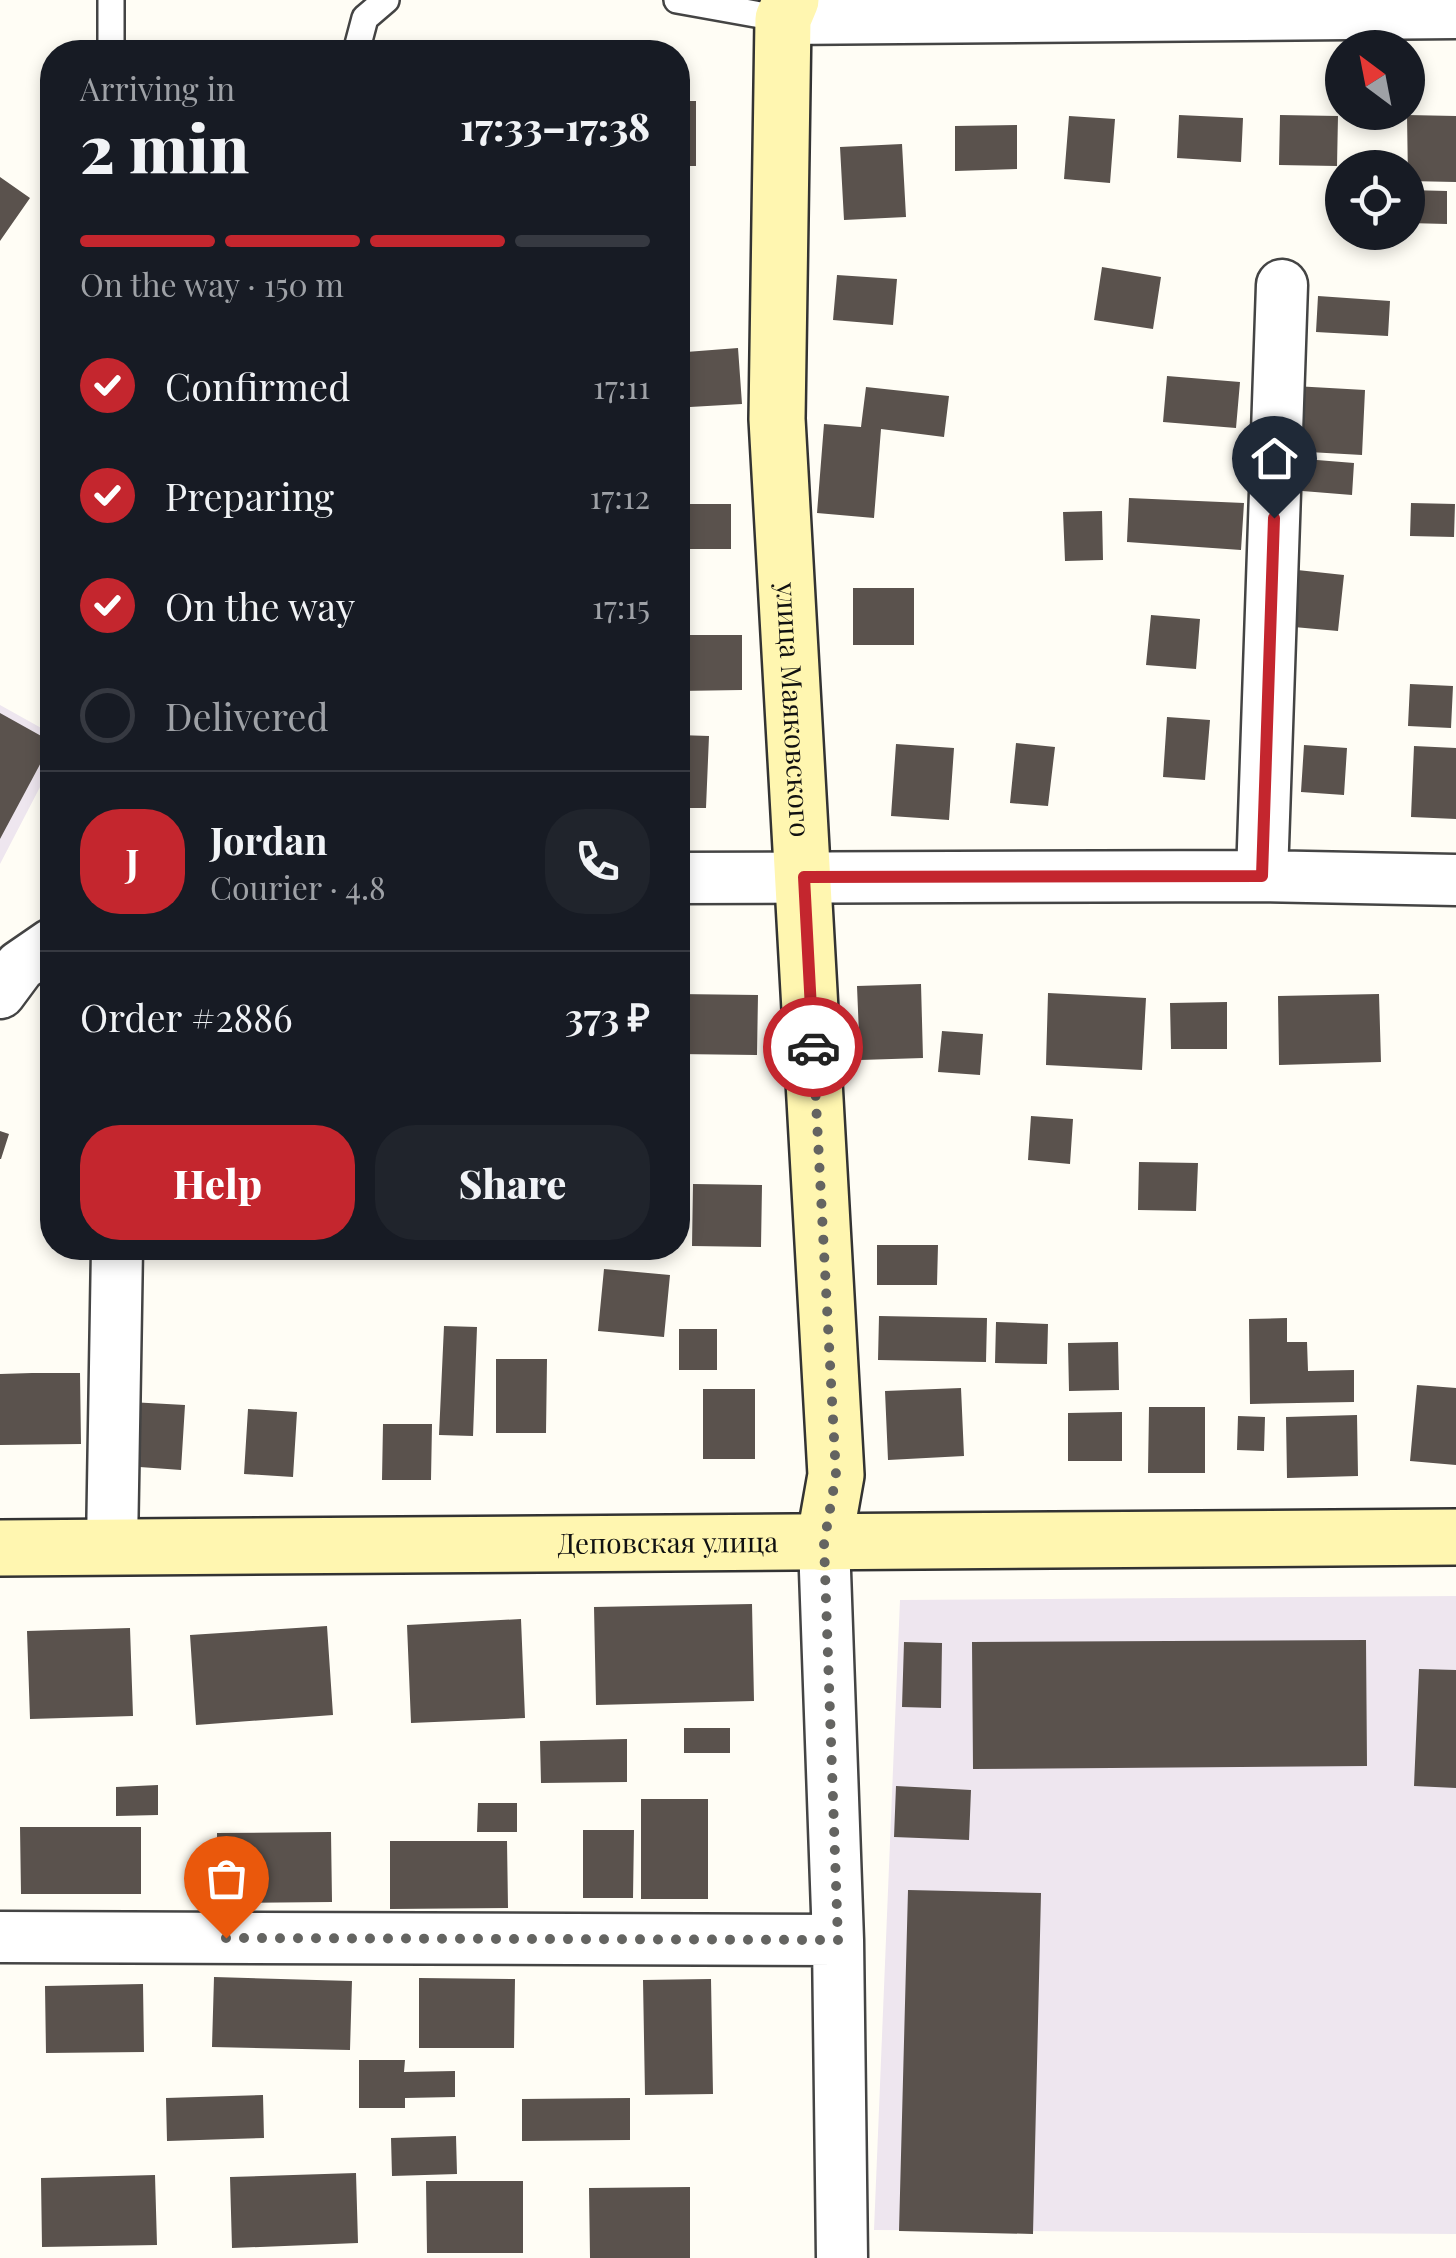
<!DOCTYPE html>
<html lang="en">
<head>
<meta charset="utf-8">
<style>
  body { margin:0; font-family:"Playfair Display",serif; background:#20242c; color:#f1f3f6; height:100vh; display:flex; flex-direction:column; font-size:38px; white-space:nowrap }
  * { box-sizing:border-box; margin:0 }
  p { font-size:32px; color:#9ea1a6 }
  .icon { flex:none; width:55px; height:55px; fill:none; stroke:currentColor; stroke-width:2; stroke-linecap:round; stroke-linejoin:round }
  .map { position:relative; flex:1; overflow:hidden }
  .details { position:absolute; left:40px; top:40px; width:650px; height:1220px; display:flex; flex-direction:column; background:#171b24; border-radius:40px; box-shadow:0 5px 15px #0003 }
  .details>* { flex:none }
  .needle { width:65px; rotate:328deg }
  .tools { position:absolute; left:1325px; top:30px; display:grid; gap:20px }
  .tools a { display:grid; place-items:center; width:100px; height:100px; border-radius:50%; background:#171b24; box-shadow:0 5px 15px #0003; font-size:50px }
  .pin { position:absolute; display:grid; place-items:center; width:85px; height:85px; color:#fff; margin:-102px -42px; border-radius:50% 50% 50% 0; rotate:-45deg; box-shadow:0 0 10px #0007 }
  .pin .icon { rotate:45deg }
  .courier { position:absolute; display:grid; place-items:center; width:100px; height:100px; margin:-50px; border:8px solid #c4262e; border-radius:50%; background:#fff; color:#222; box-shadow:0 2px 12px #0007 }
  .headline em { font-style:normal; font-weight:800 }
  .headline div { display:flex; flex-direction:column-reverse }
  .headline { display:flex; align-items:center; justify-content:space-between; height:170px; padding:0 40px }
  h1 { font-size:65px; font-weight:800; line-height:75px }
  .bar { display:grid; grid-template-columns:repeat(4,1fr); gap:15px 10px; align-content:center; height:120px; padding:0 40px }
  .bar i { height:12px; border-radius:8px; background:#363941 }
  .bar .current { background:#c4262e }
  .bar p { grid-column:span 4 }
  .line { display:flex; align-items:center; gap:25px; padding:0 40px; border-top:2px solid #363941 }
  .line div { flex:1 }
  .round { display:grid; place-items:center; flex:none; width:105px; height:105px; border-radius:40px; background:#20242c }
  ol { padding:0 40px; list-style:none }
  li { display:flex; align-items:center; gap:30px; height:110px }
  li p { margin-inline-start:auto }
  li .icon { padding:10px; border-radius:50%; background:#c4262e; color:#fff; stroke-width:4 }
  li:last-child { color:#9ea1a6 }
  li i { width:55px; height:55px; border:5px solid #363941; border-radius:50% }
  .cta { display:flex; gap:20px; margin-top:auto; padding:20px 40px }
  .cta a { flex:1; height:115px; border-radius:40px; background:#c4262e; color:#fff; font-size:40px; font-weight:800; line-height:115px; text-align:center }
  .cta a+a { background:#20242c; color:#f1f3f6 }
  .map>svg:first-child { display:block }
  .industrial { fill:#eee6ef }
  .building { fill:#5a524d }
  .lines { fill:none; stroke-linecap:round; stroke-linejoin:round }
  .lane-casing { stroke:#444; stroke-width:30 }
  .street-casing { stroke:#444; stroke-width:55 }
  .secondary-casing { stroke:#333; stroke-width:60 }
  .lane { stroke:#fff; stroke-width:25 }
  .street { stroke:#fff; stroke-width:50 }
  .secondary { stroke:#fff6b0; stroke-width:55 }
  .done { stroke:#646461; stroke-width:10; stroke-dasharray:0 18 }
  .route { stroke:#c4262e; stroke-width:12 }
  .labels { text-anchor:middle; stroke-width:10; stroke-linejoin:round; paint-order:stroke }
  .street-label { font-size:28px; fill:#111; stroke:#fff }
</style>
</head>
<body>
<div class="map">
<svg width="1456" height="2258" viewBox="0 0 1456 2258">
  <rect width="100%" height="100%" fill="#fffdf5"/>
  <path class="industrial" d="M0 705 52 734V764L0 864Z
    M1456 1596V2234L874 2230 900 1600Z"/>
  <path class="building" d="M406 45 447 48V52H405Z
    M678 101H696V166H678Z
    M1179 115 1243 118 1241 162 1177 158Z
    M1280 115 1338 116 1337 166 1279 165Z
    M1407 115 1456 116V182L1408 181Z
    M1069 116 1115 119 1110 183 1064 179Z
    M1017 125V169L955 171V126Z
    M902 144 906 217 844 220 840 147Z
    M0 177 30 198 0 241Z
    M1408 190 1447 191V224L1408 223Z
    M678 211H689L686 302H678Z
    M1102 267 1161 277 1153 329 1094 320Z
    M837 275 897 279 893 325 833 320Z
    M1318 296 1390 301 1388 336 1316 332Z
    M738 348 742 404 690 407 686 352Z
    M1167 376 1240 382 1236 428 1163 422Z
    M1294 386 1365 390 1362 455 1291 451Z
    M866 387 949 396 944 437 881 429 874 518 817 513 824 424 861 427Z
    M682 391 683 420H678V392Z
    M1292 458 1354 463 1352 495 1290 490Z
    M1129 498 1244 503 1241 550 1127 542Z
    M1411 503 1455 504 1454 537 1410 536Z
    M682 504H731V549H681Z
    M1102 511 1103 560 1065 561 1063 512Z
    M1288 569 1344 575 1338 631 1283 626Z
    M853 588H914V645H853Z
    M1151 615 1200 619 1196 669 1146 665Z
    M678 635H742V690L678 691Z
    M1410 684 1453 686 1451 728 1408 726Z
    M0 713 52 742 0 839Z
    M1167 717 1210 720 1205 780 1163 777Z
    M678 735 709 736 706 808H678Z
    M1016 743 1055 747 1048 806 1010 803Z
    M896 744 954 748 949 820 891 816Z
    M1304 745 1347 748 1344 795 1301 792Z
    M1414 746 1456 748V819L1411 817Z
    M921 984 923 1058 860 1060 857 986Z
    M1048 993 1146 998 1142 1070 1046 1065Z
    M678 994 758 995 757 1055 678 1054Z
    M1379 994 1381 1062 1279 1065 1278 996Z
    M1227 1002V1049H1171L1170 1003Z
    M942 1031 983 1034 980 1075 938 1072Z
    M1031 1116 1073 1119 1070 1164 1028 1160Z
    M0 1131 9 1134 1 1159H0Z
    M1139 1162 1198 1163 1196 1211 1138 1210Z
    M693 1184 762 1185 761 1247 692 1246Z
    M877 1245H938L937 1285H877Z
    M604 1269 670 1275 664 1337 598 1331Z
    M879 1316 987 1318 986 1362 878 1360Z
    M1287 1318V1342H1307L1308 1371 1354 1370V1402L1250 1404 1249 1319Z
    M996 1322 1048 1324 1047 1364 995 1363Z
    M444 1326 477 1327 473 1436 439 1435Z
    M679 1329H717V1370H679Z
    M1118 1342 1119 1390 1069 1391 1068 1343Z
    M496 1359H547L546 1433H496Z
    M32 1373H80L81 1444 0 1445V1374Z
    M1417 1385 1456 1388V1465L1410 1461Z
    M961 1388 964 1456 888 1460 885 1391Z
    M703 1389H755V1459H703Z
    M130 1402 185 1405 181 1470 126 1466Z
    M1149 1407H1205V1473H1148Z
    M248 1409 297 1412 293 1477 244 1474Z
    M1122 1412V1461H1068V1413Z
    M1357 1415 1358 1476 1287 1478 1286 1417Z
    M1238 1416 1265 1417 1264 1451 1237 1450Z
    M383 1424H432L431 1480H382Z
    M752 1604 754 1701 596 1705 594 1607Z
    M521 1619 525 1718 411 1723 407 1625Z
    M327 1626 333 1715 196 1725 190 1635Z
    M130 1628 133 1716 30 1719 27 1631Z
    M1366 1640 1367 1766 973 1769 972 1642Z
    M904 1642 942 1643 941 1708 902 1707Z
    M1419 1669 1456 1670V1788L1414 1786Z
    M684 1728H730V1753H684Z
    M627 1739V1782L541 1783 540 1741Z
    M158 1785V1815L116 1816V1787Z
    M896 1786 971 1790 969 1840 894 1837Z
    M641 1799H708V1899H641Z
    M478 1803H517V1832H477Z
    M20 1827H141V1894H21Z
    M583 1830H634L633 1898H583Z
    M331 1832 332 1902 218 1903 217 1833Z
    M390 1841H507L508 1908 390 1909Z
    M908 1890 1041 1893 1033 2234 899 2231Z
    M214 1977 352 1981 350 2050 212 2047Z
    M419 1978 515 1979 514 2048H419Z
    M711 1979 713 2094 645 2095 643 1980Z
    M143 1984 144 2052 46 2053 45 1986Z
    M359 2060H405L404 2072 455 2071V2097L405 2098V2108H359Z
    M263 2095 264 2138 167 2141 166 2098Z
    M630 2098V2140L522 2141V2099Z
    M456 2136 457 2174 392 2176 391 2138Z
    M356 2173 358 2243 232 2248 230 2177Z
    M155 2175 157 2245 42 2247 41 2178Z
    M426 2181H523V2253H427Z
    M690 2187V2258H590L589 2188Z"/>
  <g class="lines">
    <defs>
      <path id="lane" d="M677 0 783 19
        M111 52V0
        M356 52 365 18 386 0"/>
      <path id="street" d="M783 19 1456 13
        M1262 876 1282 285
        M678 878 1262 876 1456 880
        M0 993 20 966 52 944
        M824 1543 838 1940 842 2258
        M112 1546 117 1248
        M0 1937 838 1940"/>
      <g id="secondary">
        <path id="s1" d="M791 0 783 19 777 419 836 1475 824 1543"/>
        <path id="s2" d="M0 1548 1456 1537"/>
      </g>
    </defs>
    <use href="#lane" class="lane-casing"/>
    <use href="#street" class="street-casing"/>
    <use href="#secondary" class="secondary-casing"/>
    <use href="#lane" class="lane"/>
    <use href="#street" class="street"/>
    <use href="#secondary" class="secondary"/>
  </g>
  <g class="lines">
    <path class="done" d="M226 1938 838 1940 824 1543 836 1475 813 1047"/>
    <path class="route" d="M813 1047 804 877 1262 876 1274 518"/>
  </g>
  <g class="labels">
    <g class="street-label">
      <text dy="10" stroke="none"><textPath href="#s1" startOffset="712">улица Маяковского</textPath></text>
      <text dy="10" stroke="none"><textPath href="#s2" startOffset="668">Деповская улица</textPath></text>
    </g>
  </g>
</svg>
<div class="tools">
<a><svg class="needle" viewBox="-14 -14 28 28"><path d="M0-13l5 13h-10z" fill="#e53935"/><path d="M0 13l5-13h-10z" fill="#9ea1a6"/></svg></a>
<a><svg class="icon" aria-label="locate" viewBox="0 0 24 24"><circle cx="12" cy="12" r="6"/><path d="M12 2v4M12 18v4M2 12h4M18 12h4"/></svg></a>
</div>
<div class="pin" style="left:226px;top:1938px;background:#ea580c"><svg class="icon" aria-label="bag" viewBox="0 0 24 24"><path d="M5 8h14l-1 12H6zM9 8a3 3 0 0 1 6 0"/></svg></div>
<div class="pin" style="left:1274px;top:518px;background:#1f2937"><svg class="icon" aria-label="home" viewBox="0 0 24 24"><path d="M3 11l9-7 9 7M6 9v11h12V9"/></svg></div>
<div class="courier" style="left:813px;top:1047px"><svg class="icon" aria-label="car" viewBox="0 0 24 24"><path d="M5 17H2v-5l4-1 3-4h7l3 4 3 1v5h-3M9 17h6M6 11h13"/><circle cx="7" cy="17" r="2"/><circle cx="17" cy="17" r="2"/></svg></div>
<section class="details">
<div class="headline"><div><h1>2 min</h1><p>Arriving in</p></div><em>17:33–17:38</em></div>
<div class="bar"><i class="current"></i><i class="current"></i><i class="current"></i><i></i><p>On the way · 150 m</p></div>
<ol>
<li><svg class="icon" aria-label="check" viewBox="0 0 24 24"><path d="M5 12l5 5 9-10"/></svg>Confirmed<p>17:11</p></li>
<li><svg class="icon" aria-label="check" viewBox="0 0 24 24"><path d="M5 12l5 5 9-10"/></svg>Preparing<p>17:12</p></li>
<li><svg class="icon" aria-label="check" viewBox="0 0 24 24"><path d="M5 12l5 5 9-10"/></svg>On the way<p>17:15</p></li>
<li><i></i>Delivered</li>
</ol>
<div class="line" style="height:180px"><b class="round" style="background:#c4262e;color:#fff">J</b><div><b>Jordan</b><p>Courier · 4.8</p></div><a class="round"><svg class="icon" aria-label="phone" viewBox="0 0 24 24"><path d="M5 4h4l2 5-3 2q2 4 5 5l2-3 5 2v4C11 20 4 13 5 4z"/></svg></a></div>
<div class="line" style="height:130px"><div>Order #2886</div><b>373 ₽</b></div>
<div class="cta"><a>Help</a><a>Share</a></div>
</section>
</div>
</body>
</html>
